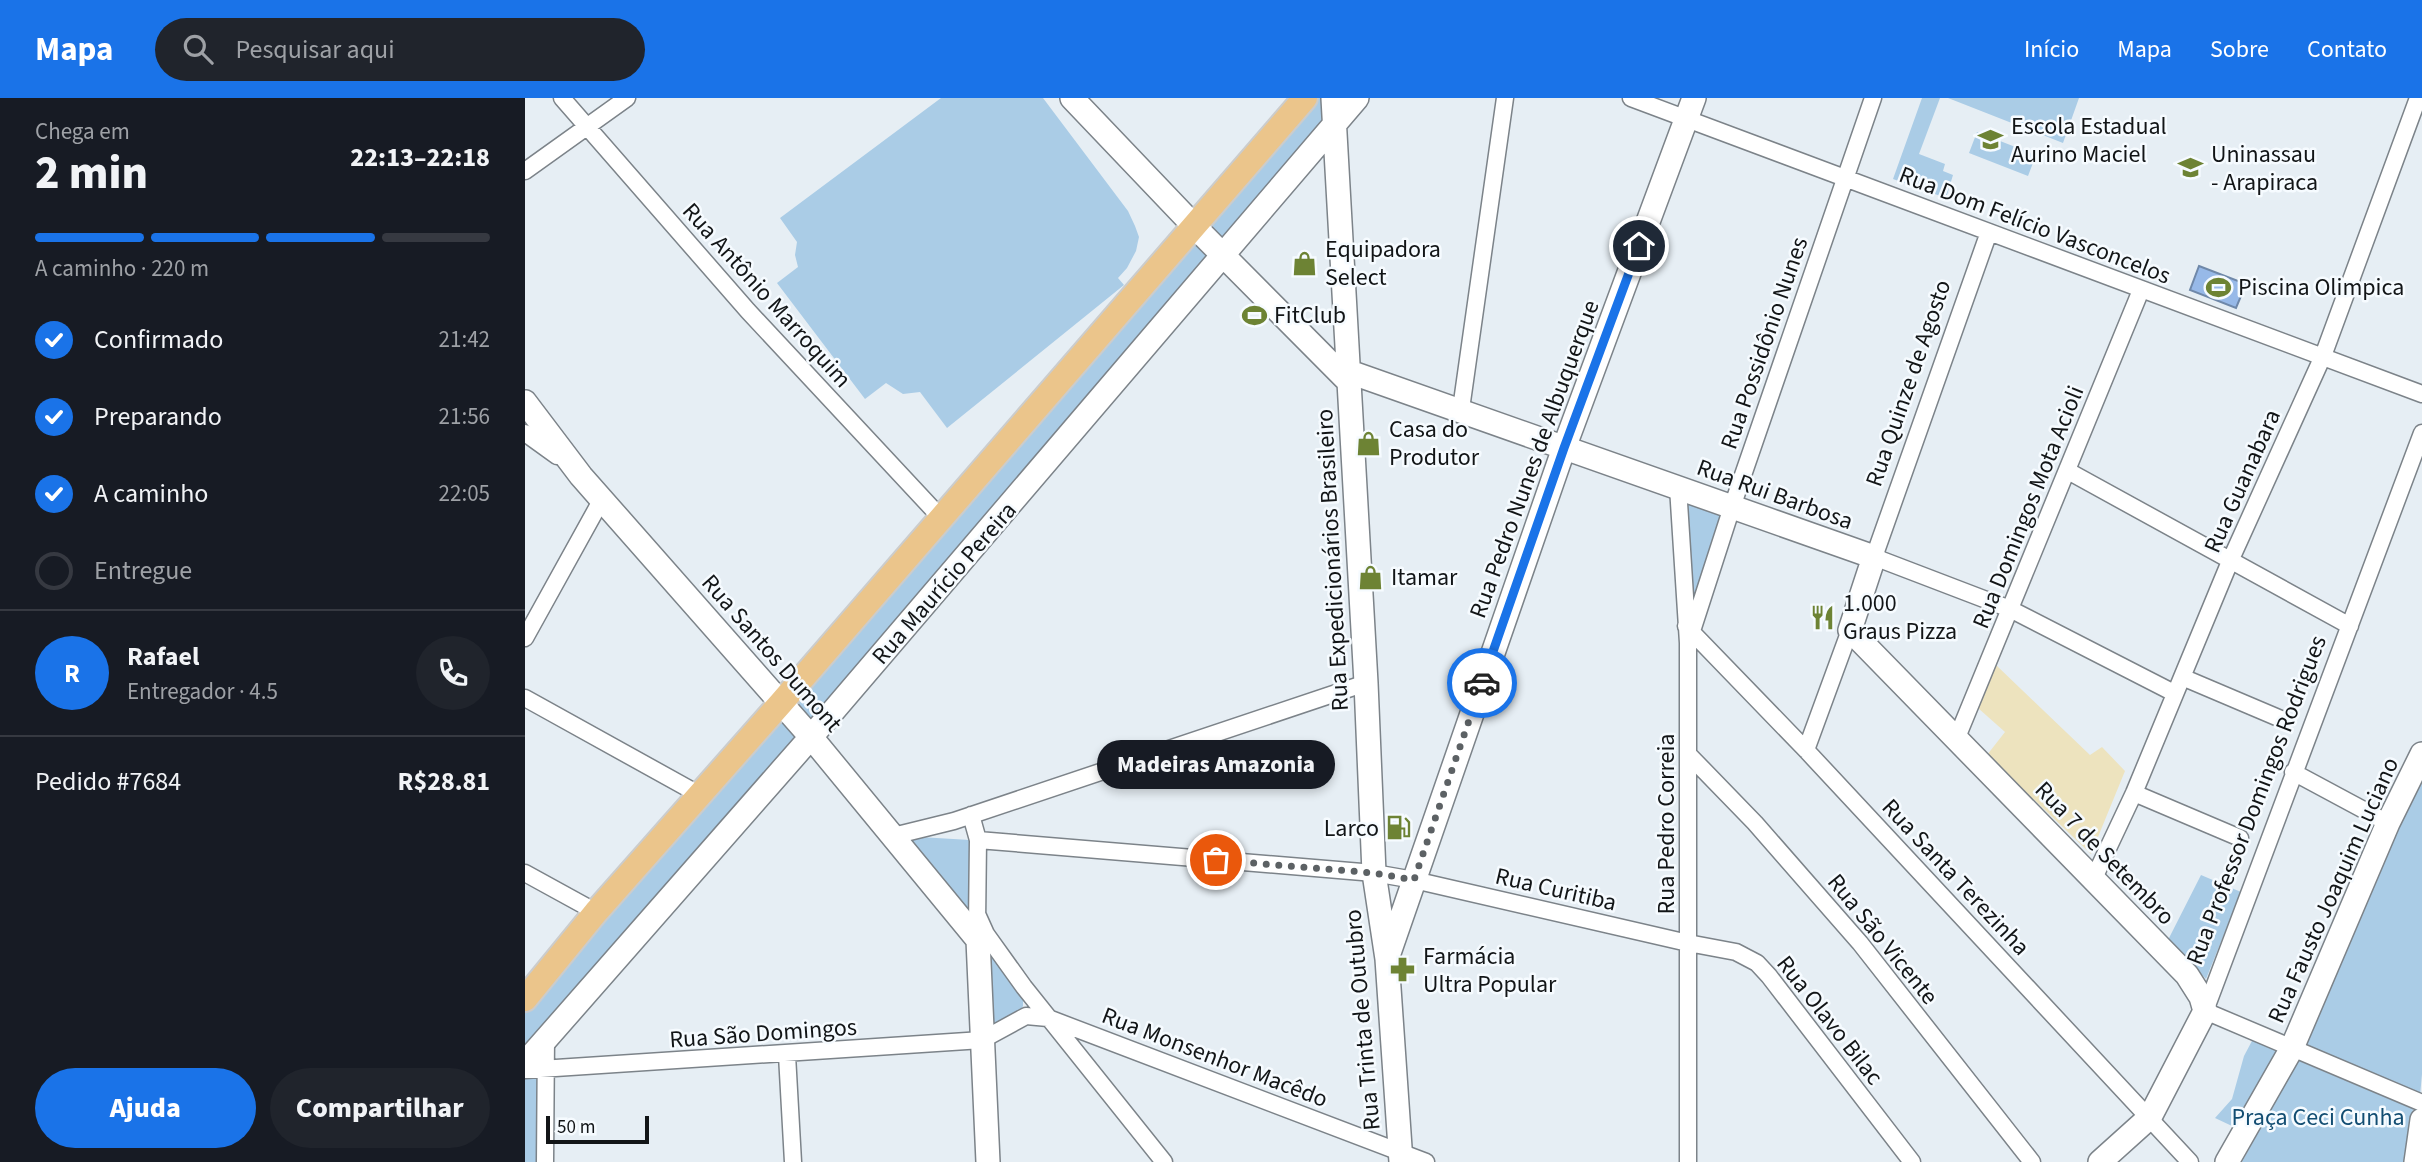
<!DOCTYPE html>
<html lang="pt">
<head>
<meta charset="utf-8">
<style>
  body { margin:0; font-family:"Source Sans 3",sans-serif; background:#20242c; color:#f1f3f6; height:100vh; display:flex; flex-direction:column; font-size:26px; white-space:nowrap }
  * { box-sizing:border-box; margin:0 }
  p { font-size:23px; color:#9ea1a6 }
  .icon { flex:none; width:38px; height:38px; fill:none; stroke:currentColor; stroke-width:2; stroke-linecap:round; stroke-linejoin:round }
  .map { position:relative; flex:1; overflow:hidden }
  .details { display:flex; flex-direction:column; background:#171b24; width:525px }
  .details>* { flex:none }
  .scale { position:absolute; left:21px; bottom:18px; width:103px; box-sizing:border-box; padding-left:7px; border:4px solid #121517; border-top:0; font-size:19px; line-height:24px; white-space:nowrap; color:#121517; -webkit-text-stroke:5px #f6fbff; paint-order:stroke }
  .pin { position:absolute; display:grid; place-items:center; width:60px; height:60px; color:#fff; margin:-30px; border:4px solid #fff; border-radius:50%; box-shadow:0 2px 7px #0007 }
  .courier { position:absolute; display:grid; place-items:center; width:70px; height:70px; margin:-35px; border:5px solid #1a73e8; border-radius:50%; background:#fff; color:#222; box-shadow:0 2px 9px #0007 }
  .bubble { position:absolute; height:49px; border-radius:24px; background:#171b24; box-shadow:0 4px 10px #0003; font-size:23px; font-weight:800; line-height:49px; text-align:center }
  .summary em { font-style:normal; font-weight:800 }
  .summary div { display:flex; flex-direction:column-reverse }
  .summary { display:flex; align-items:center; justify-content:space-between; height:119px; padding:0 35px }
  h1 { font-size:46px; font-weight:800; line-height:52px }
  .bar { display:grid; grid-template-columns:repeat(4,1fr); gap:10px 7px; align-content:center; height:84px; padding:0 35px }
  .bar i { height:9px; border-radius:5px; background:#363941 }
  .bar .active { background:#1a73e8 }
  .bar p { grid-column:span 4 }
  .line { display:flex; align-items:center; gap:18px; padding:0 35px; border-top:2px solid #363941 }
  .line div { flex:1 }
  .round { display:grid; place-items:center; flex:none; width:74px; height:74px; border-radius:37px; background:#20242c }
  ol { padding:0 35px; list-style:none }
  li { display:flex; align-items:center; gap:21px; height:77px }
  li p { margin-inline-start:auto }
  li .icon { padding:7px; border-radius:50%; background:#1a73e8; color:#fff; stroke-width:4 }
  li:last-child { color:#9ea1a6 }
  li i { width:38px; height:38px; border:4px solid #363941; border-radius:50% }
  .primary-button { display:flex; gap:14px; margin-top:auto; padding:14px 35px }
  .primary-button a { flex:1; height:80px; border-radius:42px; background:#1a73e8; color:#fff; font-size:28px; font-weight:800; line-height:80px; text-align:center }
  .primary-button a+a { background:#20242c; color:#f1f3f6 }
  header { display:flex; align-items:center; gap:42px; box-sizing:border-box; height:98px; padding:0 35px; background:#1a73e8; color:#fff }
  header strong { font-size:33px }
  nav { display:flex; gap:38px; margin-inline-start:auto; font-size:24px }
  .search { width:490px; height:63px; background:#20242c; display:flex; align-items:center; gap:18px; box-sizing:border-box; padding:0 24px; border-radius:38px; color:#9ea1a6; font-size:26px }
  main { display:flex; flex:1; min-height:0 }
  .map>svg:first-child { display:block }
  .green { fill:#aacce6 }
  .sand { fill:#ede3be }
  .water { fill:#97b9e8; stroke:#6f88a9; stroke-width:2 }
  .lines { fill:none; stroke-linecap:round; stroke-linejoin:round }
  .street-casing { stroke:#7c8389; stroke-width:19 }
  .secondary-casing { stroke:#7c8389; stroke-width:26 }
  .primary-casing { stroke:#cbcccc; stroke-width:28 }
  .street { stroke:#fff; stroke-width:16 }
  .secondary { stroke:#fff; stroke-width:23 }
  .primary { stroke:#ebc58b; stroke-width:24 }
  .done { stroke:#5c6164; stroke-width:7; stroke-dasharray:0 12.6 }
  .route { stroke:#1a73e8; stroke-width:9 }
  .labels { text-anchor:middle; stroke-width:5; stroke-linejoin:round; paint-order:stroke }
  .poi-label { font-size:24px; fill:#121517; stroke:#f6fbff; text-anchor:start }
  .street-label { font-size:24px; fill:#121517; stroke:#f6fbff }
  .park-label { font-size:24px; fill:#124d72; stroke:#f6fbff }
</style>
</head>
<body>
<header>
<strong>Mapa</strong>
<div class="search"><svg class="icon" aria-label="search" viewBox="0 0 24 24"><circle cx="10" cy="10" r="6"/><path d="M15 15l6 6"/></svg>Pesquisar aqui</div>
<nav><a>Início</a><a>Mapa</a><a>Sobre</a><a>Contato</a></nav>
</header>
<main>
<section class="details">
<div class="summary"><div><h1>2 min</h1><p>Chega em</p></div><em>22:13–22:18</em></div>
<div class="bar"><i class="active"></i><i class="active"></i><i class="active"></i><i></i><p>A caminho · 220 m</p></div>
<ol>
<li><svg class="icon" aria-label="check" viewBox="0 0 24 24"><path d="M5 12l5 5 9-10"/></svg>Confirmado<p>21:42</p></li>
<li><svg class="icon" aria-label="check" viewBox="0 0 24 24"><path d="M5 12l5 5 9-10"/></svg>Preparando<p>21:56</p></li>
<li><svg class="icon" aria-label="check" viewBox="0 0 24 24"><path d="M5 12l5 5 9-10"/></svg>A caminho<p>22:05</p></li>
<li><i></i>Entregue</li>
</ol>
<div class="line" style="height:126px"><b class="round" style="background:#1a73e8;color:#fff">R</b><div><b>Rafael</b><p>Entregador · 4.5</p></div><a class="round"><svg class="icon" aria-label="phone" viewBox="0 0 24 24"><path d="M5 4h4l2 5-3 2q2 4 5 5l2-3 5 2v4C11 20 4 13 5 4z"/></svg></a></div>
<div class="line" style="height:91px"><div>Pedido #7684</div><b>R$28.81</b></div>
<div class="primary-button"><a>Ajuda</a><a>Compartilhar</a></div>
</section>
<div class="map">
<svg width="1897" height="1064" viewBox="0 0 1897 1064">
  <rect width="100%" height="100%" fill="#e6eef4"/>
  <path class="green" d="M416 0H518L603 113 610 128 614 139 611 153 602 170 593 180 599 187 422 330 395 294 378 296 361 285 340 301 252 185 273 169 270 157 272 144 255 120Z
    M780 0H832L0 965V901Z
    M1397 0H1415L1394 56 1420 66 1418 73 1428 77 1421 100 1368 81Z
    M1423 0H1554L1538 45Z
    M1452 34 1511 57 1503 78 1444 55Z
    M1153 389 1207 409 1166 533Z
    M1897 670V976L1895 998 1772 942Z
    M378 738 445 742 443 813Z
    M1676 777 1716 794 1681 881 1643 842Z
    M455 832 498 902V908L495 913 463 931Z
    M1728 941 1756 951 1707 1028 1690 1020 1707 1001 1719 958Z
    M1772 962 1888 1011 1883 1064H1717Z
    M0 972H21L20 1064H0Z"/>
  <path class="sand" d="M1471 567 1565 657 1577 649 1600 673 1566 756 1462 657 1480 634 1453 610Z"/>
  <path class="water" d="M1674 168 1721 186 1711 210 1665 192Z"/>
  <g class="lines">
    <defs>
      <path id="street" d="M37 0 223 213 417 421
        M1106 0 1897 296
        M0 73 102 0
        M1464 134 1349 459 1485 511 1649 595
        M936 311 980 0
        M0 335 32 358
        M1897 335 1680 913 1897 1005
        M1543 373 1825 528
        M1153 389 1163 545V1064
        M1161 528 1281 652 1665 1064
        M1166 536 1207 409 1348 0
        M0 540 77 401
        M1657 579 1756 621
        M0 600 175 697
        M1431 642 1616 192
        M1281 652 1325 532
        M1164 657 1230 725 1335 845 1507 1064
        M1768 674 1863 725
        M1609 695 1715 740
        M446 717 453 742 452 826
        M368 738 429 723 841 585
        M453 742 849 775 889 782 1163 845 1211 854 1232 865 1244 878 1387 1064
        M0 775 71 814
        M1569 780 1609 695 1706 461 1798 258 1893 0
        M452 816 461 836 499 889 639 1064
        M262 957 268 1064
        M0 972 457 942 501 918 523 920 901 1064
        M20 1064 21 939"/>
      <path id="secondary" d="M547 0 670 129 823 283
        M808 0 841 585 849 775 862 861 876 1064
        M822 273 1349 459 1325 532 1662 877 1676 899 1680 913 1625 1019 1575 1064
        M0 304 56 378 286 639 453 842 463 1064
        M863 858 1039 350 1169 0
        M0 965 286 639 832 0
        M1702 1064 1767 950 1863 725 1897 656
        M1891 1064 1897 1022"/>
      <path id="primary" d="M0 901 71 814 256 605 780 0"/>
    </defs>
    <use href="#street" class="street-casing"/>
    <use href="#secondary" class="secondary-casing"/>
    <use href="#primary" class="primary-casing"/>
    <use href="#street" class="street"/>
    <use href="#secondary" class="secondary"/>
    <use href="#primary" class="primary"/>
  </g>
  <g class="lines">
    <path class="done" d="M691 762 849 775 889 782 957 585"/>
    <path class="route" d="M957 585 1039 350 1114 148"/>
  </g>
  <defs>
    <symbol id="school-bare" viewBox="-9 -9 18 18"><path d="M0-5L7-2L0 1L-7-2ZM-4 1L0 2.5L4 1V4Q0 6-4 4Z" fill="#6d8334" stroke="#f6fbff" stroke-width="2.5" paint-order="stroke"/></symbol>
    <symbol id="university-bare" viewBox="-9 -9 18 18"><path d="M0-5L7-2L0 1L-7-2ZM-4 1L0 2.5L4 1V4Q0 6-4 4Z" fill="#6d8334" stroke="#f6fbff" stroke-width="2.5" paint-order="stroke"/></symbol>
    <symbol id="shop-bare" viewBox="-9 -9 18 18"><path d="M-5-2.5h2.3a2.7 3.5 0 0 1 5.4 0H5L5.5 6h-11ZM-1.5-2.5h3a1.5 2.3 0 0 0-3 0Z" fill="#6d8334" stroke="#f6fbff" stroke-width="2.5" paint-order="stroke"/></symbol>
    <symbol id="stadium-bare" viewBox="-9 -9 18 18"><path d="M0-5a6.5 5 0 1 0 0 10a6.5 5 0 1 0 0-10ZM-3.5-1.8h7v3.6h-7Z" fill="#6d8334" stroke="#f6fbff" stroke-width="2.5" paint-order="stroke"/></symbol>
    <symbol id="restaurant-bare" viewBox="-9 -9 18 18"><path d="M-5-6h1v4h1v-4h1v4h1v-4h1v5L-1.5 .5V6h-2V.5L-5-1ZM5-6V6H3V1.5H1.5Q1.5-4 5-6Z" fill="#6d8334" stroke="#f6fbff" stroke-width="2.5" paint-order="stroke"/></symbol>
    <symbol id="fuel-bare" viewBox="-9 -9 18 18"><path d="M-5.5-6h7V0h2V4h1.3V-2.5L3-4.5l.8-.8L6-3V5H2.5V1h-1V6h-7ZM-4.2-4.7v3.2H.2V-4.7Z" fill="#6d8334" stroke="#f6fbff" stroke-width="2.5" paint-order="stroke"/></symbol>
    <symbol id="pharmacy-bare" viewBox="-9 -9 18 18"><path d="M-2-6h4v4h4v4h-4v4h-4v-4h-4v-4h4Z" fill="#6d8334" stroke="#f6fbff" stroke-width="2.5" paint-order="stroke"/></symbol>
  </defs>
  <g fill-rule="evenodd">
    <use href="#school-bare" x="1448" y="24" width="35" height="35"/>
    <use href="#university-bare" x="1648" y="52" width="35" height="35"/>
    <use href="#shop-bare" x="762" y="148" width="35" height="35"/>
    <use href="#stadium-bare" x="1676" y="172" width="35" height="35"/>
    <use href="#stadium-bare" x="712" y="200" width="35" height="35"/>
    <use href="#shop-bare" x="826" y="328" width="35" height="35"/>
    <use href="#shop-bare" x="828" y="462" width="35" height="35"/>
    <use href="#restaurant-bare" x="1280" y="502" width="35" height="35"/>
    <use href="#fuel-bare" x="856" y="712" width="35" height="35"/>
    <use href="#pharmacy-bare" x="860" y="854" width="35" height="35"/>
  </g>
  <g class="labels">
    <g class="poi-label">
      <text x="1486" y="36">Escola Estadual<tspan x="1486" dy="28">Aurino Maciel</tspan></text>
      <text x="1686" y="64">Uninassau<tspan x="1686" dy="28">- Arapiraca</tspan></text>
      <text x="800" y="159">Equipadora<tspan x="800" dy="28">Select</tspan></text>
      <text x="1713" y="197">Piscina Olimpica</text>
      <text x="749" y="225">FitClub</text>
      <text x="864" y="339">Casa do<tspan x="864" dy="28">Produtor</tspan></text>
      <text x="866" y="487">Itamar</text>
      <text x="1318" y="513">1.000<tspan x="1318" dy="28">Graus Pizza</tspan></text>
      <text x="854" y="738" text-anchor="end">Larco</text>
      <text x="898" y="866">Farmácia<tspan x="898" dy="28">Ultra Popular</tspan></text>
    </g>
    <g class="street-label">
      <text transform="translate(1510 127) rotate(21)" y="8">Rua Dom Felício Vasconcelos</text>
      <text transform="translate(242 197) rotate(48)" y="8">Rua Antônio Marroquim</text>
      <text transform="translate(1239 245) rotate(-71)" y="8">Rua Possidônio Nunes</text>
      <text transform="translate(1383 285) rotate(-71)" y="8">Rua Quinze de Agosto</text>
      <text transform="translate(1009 361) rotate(-70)" y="8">Rua Pedro Nunes de Albuquerque</text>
      <text transform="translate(1717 383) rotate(-66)" y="8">Rua Guanabara</text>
      <text transform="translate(1250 396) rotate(20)" y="8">Rua Rui Barbosa</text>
      <text transform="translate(1503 409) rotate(-68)" y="8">Rua Domingos Mota Acioli</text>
      <text transform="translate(807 462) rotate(-93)" y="8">Rua Expedicionários Brasileiro</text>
      <text transform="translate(419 485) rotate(-49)" y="8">Rua Maurício Pereira</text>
      <text transform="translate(247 555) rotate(49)" y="8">Rua Santos Dumont</text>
      <text transform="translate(1731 702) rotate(-69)" y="8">Rua Professor Domingos Rodrigues</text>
      <text transform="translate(1141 726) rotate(-90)" y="8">Rua Pedro Correia</text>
      <text transform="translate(1580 755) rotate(46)" y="8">Rua 7 de Setembro</text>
      <text transform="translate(1431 779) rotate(47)" y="8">Rua Santa Terezinha</text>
      <text transform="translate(1031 791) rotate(13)" y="8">Rua Curitiba</text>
      <text transform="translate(1808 792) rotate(-66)" y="8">Rua Fausto Joaquim Luciano</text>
      <text transform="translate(1358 841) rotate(51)" y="8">Rua São Vicente</text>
      <text transform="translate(837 922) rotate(-95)" y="8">Rua Trinta de Outubro</text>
      <text transform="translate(1305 922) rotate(52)" y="8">Rua Olavo Bilac</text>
      <text transform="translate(238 935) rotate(-4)" y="8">Rua São Domingos</text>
      <text transform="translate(690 959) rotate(21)" y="8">Rua Monsenhor Macêdo</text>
    </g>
    <g class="park-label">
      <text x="1793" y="1027">Praça Ceci Cunha</text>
    </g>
  </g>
</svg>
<div class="scale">50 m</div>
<div class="pin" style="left:691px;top:762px;background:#ea580c"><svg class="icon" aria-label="bag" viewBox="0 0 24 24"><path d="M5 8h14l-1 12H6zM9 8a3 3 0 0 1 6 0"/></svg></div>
<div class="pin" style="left:1114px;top:148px;background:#1f2937"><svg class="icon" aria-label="home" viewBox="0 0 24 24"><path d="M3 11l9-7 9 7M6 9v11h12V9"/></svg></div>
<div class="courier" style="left:957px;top:585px"><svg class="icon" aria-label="car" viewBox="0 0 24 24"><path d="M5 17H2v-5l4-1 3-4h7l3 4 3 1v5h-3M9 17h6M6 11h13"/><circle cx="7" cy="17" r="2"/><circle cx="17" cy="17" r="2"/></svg></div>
<div class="bubble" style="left:572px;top:642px;width:238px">Madeiras Amazonia</div>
</div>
</main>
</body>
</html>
